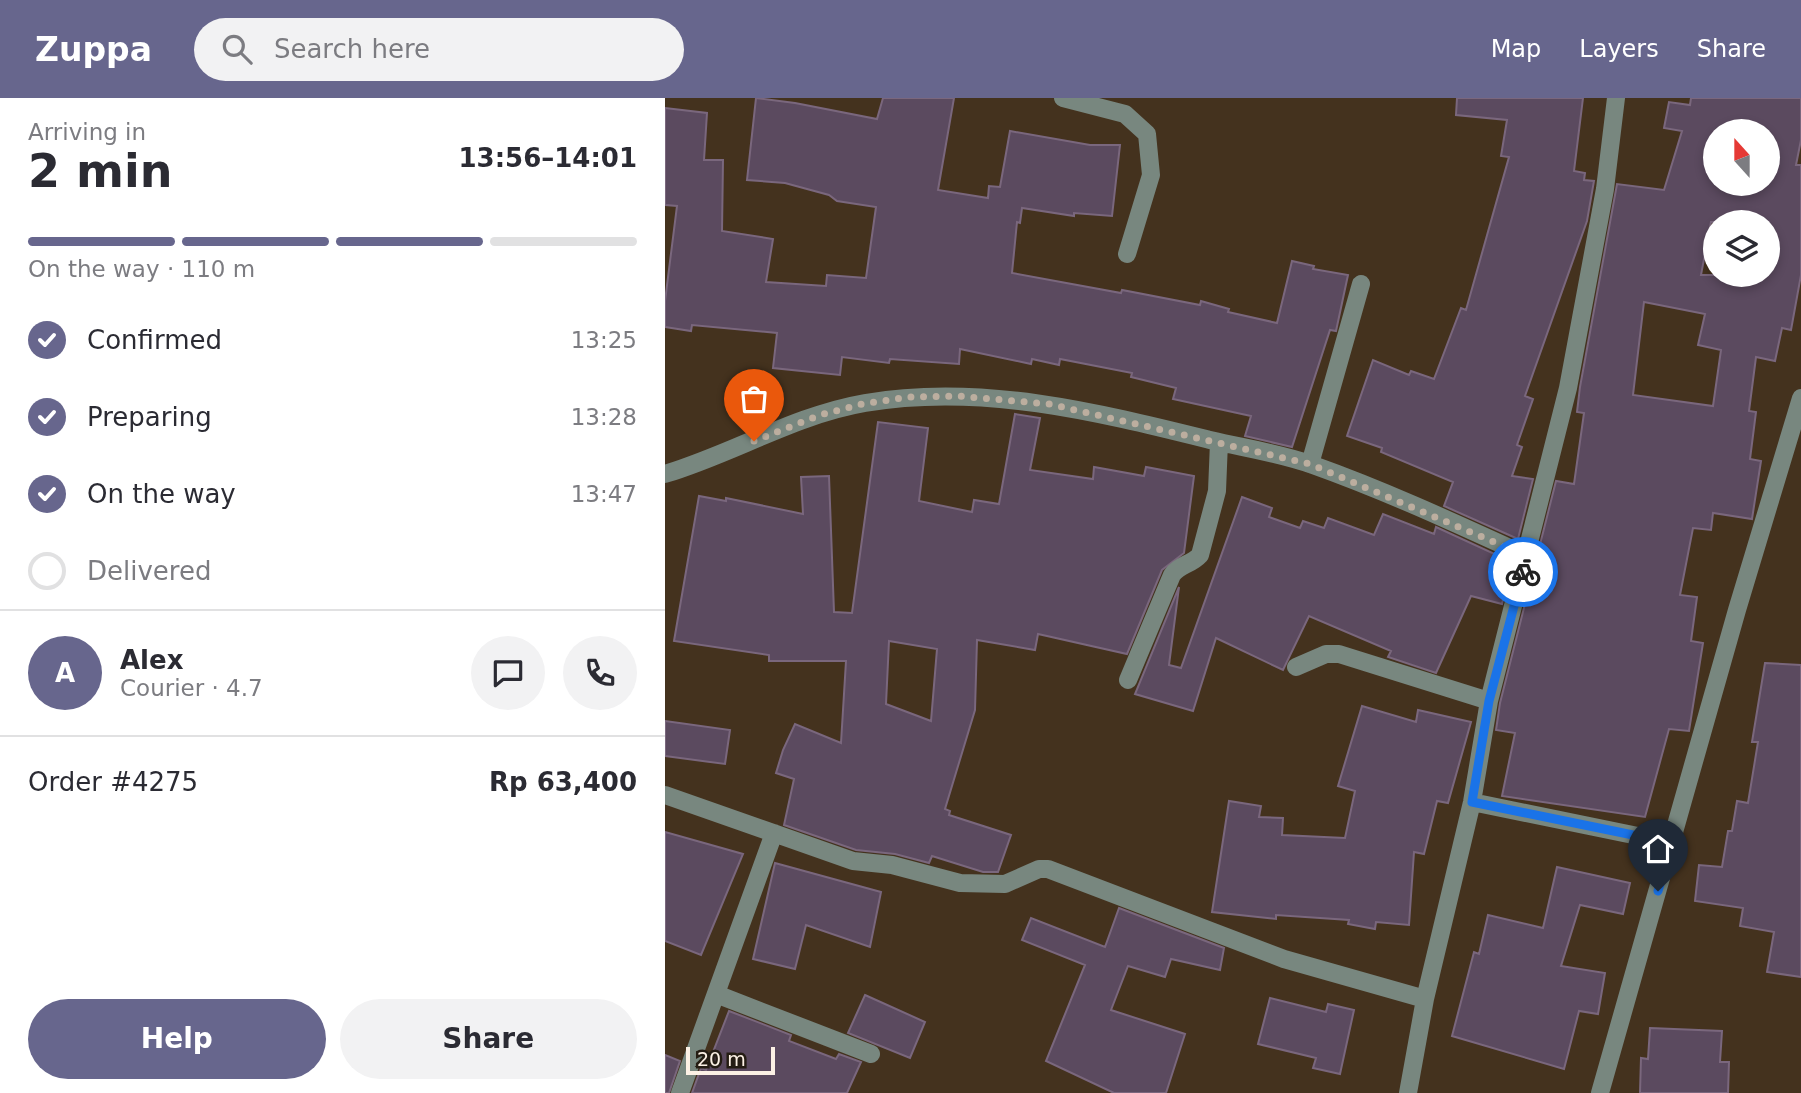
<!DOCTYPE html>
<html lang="en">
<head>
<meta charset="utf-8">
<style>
  body { margin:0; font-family:"DejaVu Sans",sans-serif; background:#f2f2f3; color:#2b2b33; height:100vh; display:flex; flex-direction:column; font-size:26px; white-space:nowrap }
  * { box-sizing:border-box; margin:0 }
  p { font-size:23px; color:#7c7c81 }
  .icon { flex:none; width:38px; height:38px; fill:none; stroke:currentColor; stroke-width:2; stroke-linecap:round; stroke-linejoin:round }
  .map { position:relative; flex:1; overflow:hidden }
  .side { display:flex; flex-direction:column; background:#fff; width:665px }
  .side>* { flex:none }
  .needle { width:46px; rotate:339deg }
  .tools { position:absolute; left:1038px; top:21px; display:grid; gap:14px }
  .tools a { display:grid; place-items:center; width:77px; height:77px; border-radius:50%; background:#fff; box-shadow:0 4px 10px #0003; font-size:35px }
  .scale { position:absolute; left:21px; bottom:18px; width:89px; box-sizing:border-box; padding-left:7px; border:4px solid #fcf1e5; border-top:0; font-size:19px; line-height:24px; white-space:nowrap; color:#fcf1e5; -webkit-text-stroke:5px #241c13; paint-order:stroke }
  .pin { position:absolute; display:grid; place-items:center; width:60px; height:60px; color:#fff; margin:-72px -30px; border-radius:50% 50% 50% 0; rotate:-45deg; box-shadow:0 0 7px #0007 }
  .pin .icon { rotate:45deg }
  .courier { position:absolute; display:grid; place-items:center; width:70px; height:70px; margin:-35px; border:5px solid #1a73e8; border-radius:50%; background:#fff; color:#222; box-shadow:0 2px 9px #0007 }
  .overview em { font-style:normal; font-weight:600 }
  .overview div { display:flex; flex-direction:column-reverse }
  .overview { display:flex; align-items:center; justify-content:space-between; height:119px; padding:0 28px }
  h1 { font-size:46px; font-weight:600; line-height:52px }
  .bar { display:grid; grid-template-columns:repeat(4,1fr); gap:10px 7px; align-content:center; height:84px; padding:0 28px }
  .bar i { height:9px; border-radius:5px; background:#e1e1e2 }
  .bar .selected { background:#67668d }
  .bar p { grid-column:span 4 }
  .line { display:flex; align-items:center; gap:18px; padding:0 28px; border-top:2px solid #e1e1e2 }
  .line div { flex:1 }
  .round { display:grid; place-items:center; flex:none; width:74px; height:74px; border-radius:37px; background:#f2f2f3 }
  ol { padding:0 28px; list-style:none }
  li { display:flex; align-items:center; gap:21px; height:77px }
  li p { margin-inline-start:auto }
  li .icon { padding:7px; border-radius:50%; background:#67668d; color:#fff; stroke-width:4 }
  li:last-child { color:#7c7c81 }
  li i { width:38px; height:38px; border:4px solid #e1e1e2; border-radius:50% }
  .primary-button { display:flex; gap:14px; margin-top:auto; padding:14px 28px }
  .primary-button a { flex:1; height:80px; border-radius:42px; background:#67668d; color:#fff; font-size:28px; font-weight:600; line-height:80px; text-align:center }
  .primary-button a+a { background:#f2f2f3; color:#2b2b33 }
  header { display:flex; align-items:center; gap:42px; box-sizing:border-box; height:98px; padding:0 35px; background:#67668d; color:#fff }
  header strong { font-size:33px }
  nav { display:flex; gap:38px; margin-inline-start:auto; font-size:24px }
  .search { width:490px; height:63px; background:#f2f2f3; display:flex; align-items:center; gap:18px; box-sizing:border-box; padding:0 24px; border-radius:38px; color:#7c7c81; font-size:26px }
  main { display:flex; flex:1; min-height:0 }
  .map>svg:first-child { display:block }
  .building { fill:#5b4a5f; stroke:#7a677d; stroke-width:2; fill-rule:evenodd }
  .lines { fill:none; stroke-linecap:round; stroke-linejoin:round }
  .minor { stroke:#78877f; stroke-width:18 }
  .done { stroke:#bcae9f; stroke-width:7; stroke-dasharray:0 12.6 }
  .route { stroke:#1a73e8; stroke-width:9 }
</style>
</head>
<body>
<header>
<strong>Zuppa</strong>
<div class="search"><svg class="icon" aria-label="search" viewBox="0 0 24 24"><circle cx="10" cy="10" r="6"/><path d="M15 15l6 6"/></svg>Search here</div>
<nav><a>Map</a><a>Layers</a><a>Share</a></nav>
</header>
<main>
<section class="side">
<div class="overview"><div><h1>2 min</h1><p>Arriving in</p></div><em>13:56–14:01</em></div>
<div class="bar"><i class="selected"></i><i class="selected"></i><i class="selected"></i><i></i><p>On the way · 110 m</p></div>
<ol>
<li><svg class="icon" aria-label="check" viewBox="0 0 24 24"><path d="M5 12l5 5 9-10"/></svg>Confirmed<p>13:25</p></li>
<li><svg class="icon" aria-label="check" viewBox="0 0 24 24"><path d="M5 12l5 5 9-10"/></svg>Preparing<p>13:28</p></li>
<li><svg class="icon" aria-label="check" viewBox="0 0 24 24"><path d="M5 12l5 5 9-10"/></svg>On the way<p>13:47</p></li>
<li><i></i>Delivered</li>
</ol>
<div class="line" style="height:126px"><b class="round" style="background:#67668d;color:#fff">A</b><div><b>Alex</b><p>Courier · 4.7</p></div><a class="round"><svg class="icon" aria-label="chat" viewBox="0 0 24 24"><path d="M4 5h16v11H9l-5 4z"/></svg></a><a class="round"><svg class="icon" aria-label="phone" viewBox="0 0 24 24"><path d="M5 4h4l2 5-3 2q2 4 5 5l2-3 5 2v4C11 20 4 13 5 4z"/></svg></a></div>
<div class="line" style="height:91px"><div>Order #4275</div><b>Rp 63,400</b></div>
<div class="primary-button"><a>Help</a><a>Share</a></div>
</section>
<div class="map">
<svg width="1136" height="995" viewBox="0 0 1136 995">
  <rect width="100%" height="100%" fill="#44321e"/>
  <path class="building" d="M91 0 130 5 212 21 218 0H289L273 92 323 100 324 88 335 89 345 33 425 47H455L447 118 409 115V118L357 110 355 125 352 124 347 175 456 195 457 192 535 207 536 203 564 211 563 214 612 225 627 163 649 168 648 171 683 177 671 233 665 232 627 349 580 338 586 318 508 301 511 290 466 279 467 275 395 261 394 267 367 261 366 266 295 251 294 266 225 261 224 265 177 259 175 277 108 270 112 235 27 227 26 233 0 229V203L12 108 0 107V10L42 15 39 62H58L57 133 108 141 101 184 161 188 162 177 201 180 211 109 172 103 164 97 120 85 82 82Z
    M792 0H918L909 73 920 75 919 82 929 83 922 123 860 298 868 301 852 347 857 349 847 378 868 381 853 441 779 408 788 384 716 354 717 350 682 338 708 262 744 277 746 273 769 281 796 210 801 212 844 59 836 58 842 22 791 17Z
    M1026 0H1136V42L1131 67H1136V177L1126 232 1117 230 1110 263 1091 259 1084 313 1091 314 1085 361 1096 363 1087 421 1048 415 1046 432 1028 430 1015 497 1032 499 1026 543 1038 545 1024 633 1004 631 980 719 837 698 850 635 831 632 835 605 891 383 909 386 919 315 912 314 915 289 952 86 999 92 1017 33 999 30 1004 4 1025 7ZM1050 33H1102V86H1050ZM1046 124H1102V177H1036ZM979 204 1040 216 1033 247 1056 252 1048 308 968 297Z
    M350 316 375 320 365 372 428 381 429 369 479 378 481 369 529 378 519 455 497 472 462 556 373 536 370 552 312 542 310 612 280 711 285 713 284 717 346 737 333 774H318L267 758 264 765 230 756 191 752 119 727 129 681 111 675 118 652 130 626 176 645 181 563H104V557L9 543 34 398 61 403V400L138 416 136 379 164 378 169 514 187 515 213 324 263 330 254 403 307 414 309 402 334 406ZM224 543 272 551 266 623 221 606Z
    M577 399 607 410 604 419 635 430 638 423 659 430 663 420 709 437 718 416 769 436 771 429 847 464 837 506 806 498 771 575 723 559 726 553 644 518 618 572 551 540 528 613 470 596 514 489 504 567 516 570Z
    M1100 565 1136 567V879L1102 874 1109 834 1075 828 1078 810 1030 803 1034 767 1057 769 1063 733H1067L1072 703 1083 705 1093 644H1087Z
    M697 608 751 624 753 612 806 624 783 705 772 703 759 756 749 754 744 827 711 824 710 831 683 826 684 822 611 817V821L547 814 564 703 596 708 594 719 618 720 617 737 680 740 690 693 673 688Z
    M0 623 65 632 60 666 0 658Z
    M0 734 78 756 36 857 0 843Z
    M110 765 216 794 205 849 141 827 130 871 88 861Z
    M892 769 965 785 958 816 915 807 896 868 940 875 933 916 914 913 899 971 787 938 809 854 814 856 823 817 878 830Z
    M454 810 559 850 555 872 506 861 500 879 463 868 446 912 520 936 501 995H449L381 963 420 867 357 842 366 820 440 849Z
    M200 897 260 924 245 960 183 935Z
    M605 900 661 914 663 906 689 912 675 976 648 970 651 960 593 946Z
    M64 913 126 937 124 943 171 961 174 956 196 964 182 995H27L36 970 41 972Z
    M985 930 1057 933 1055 964H1064L1063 995H975L976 960 983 961Z
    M0 957 15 963 4 995H0Z"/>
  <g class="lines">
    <path class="minor" d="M398 0 460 16 482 36 486 77 462 156
      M645 366 696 186
      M0 376C67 356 130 317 200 305 316 285 432 314 545 342 579 350 615 355 648 367 721 393 792 426 862 458
      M631 569 661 556H674L824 603
      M463 582 507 477C515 466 526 467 535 457L552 393 554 344
      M0 697 188 763 227 767 295 785 340 786 374 771H383L619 861 760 901
      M807 704 1007 745
      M51 896 206 956
      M15 995 109 735
      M743 995 760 901 807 704 824 603 903 290 940 91 951 0
      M935 995 1072 512 1136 300"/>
  </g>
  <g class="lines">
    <path class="done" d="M89 343 155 317 197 306 244 299 293 298 384 306 645 366 862 458 858 474"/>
    <path class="route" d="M858 474 824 603 807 704 1007 745 993 793"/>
  </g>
</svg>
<div class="tools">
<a><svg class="needle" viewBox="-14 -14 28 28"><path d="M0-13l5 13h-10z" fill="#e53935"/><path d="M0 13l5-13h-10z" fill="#7c7c81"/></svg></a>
<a><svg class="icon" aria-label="layers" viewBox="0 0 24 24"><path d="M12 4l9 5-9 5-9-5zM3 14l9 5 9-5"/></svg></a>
</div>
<div class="scale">20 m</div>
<div class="pin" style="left:89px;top:343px;background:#ea580c"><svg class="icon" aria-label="bag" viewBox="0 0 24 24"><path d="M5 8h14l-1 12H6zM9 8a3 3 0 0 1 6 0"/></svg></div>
<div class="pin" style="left:993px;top:793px;background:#1f2937"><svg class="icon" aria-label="home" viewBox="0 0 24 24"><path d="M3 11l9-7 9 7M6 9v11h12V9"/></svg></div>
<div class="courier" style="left:858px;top:474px"><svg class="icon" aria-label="bike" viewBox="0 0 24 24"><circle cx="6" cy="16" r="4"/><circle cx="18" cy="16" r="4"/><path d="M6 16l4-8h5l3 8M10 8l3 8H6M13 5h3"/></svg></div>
</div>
</main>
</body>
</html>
